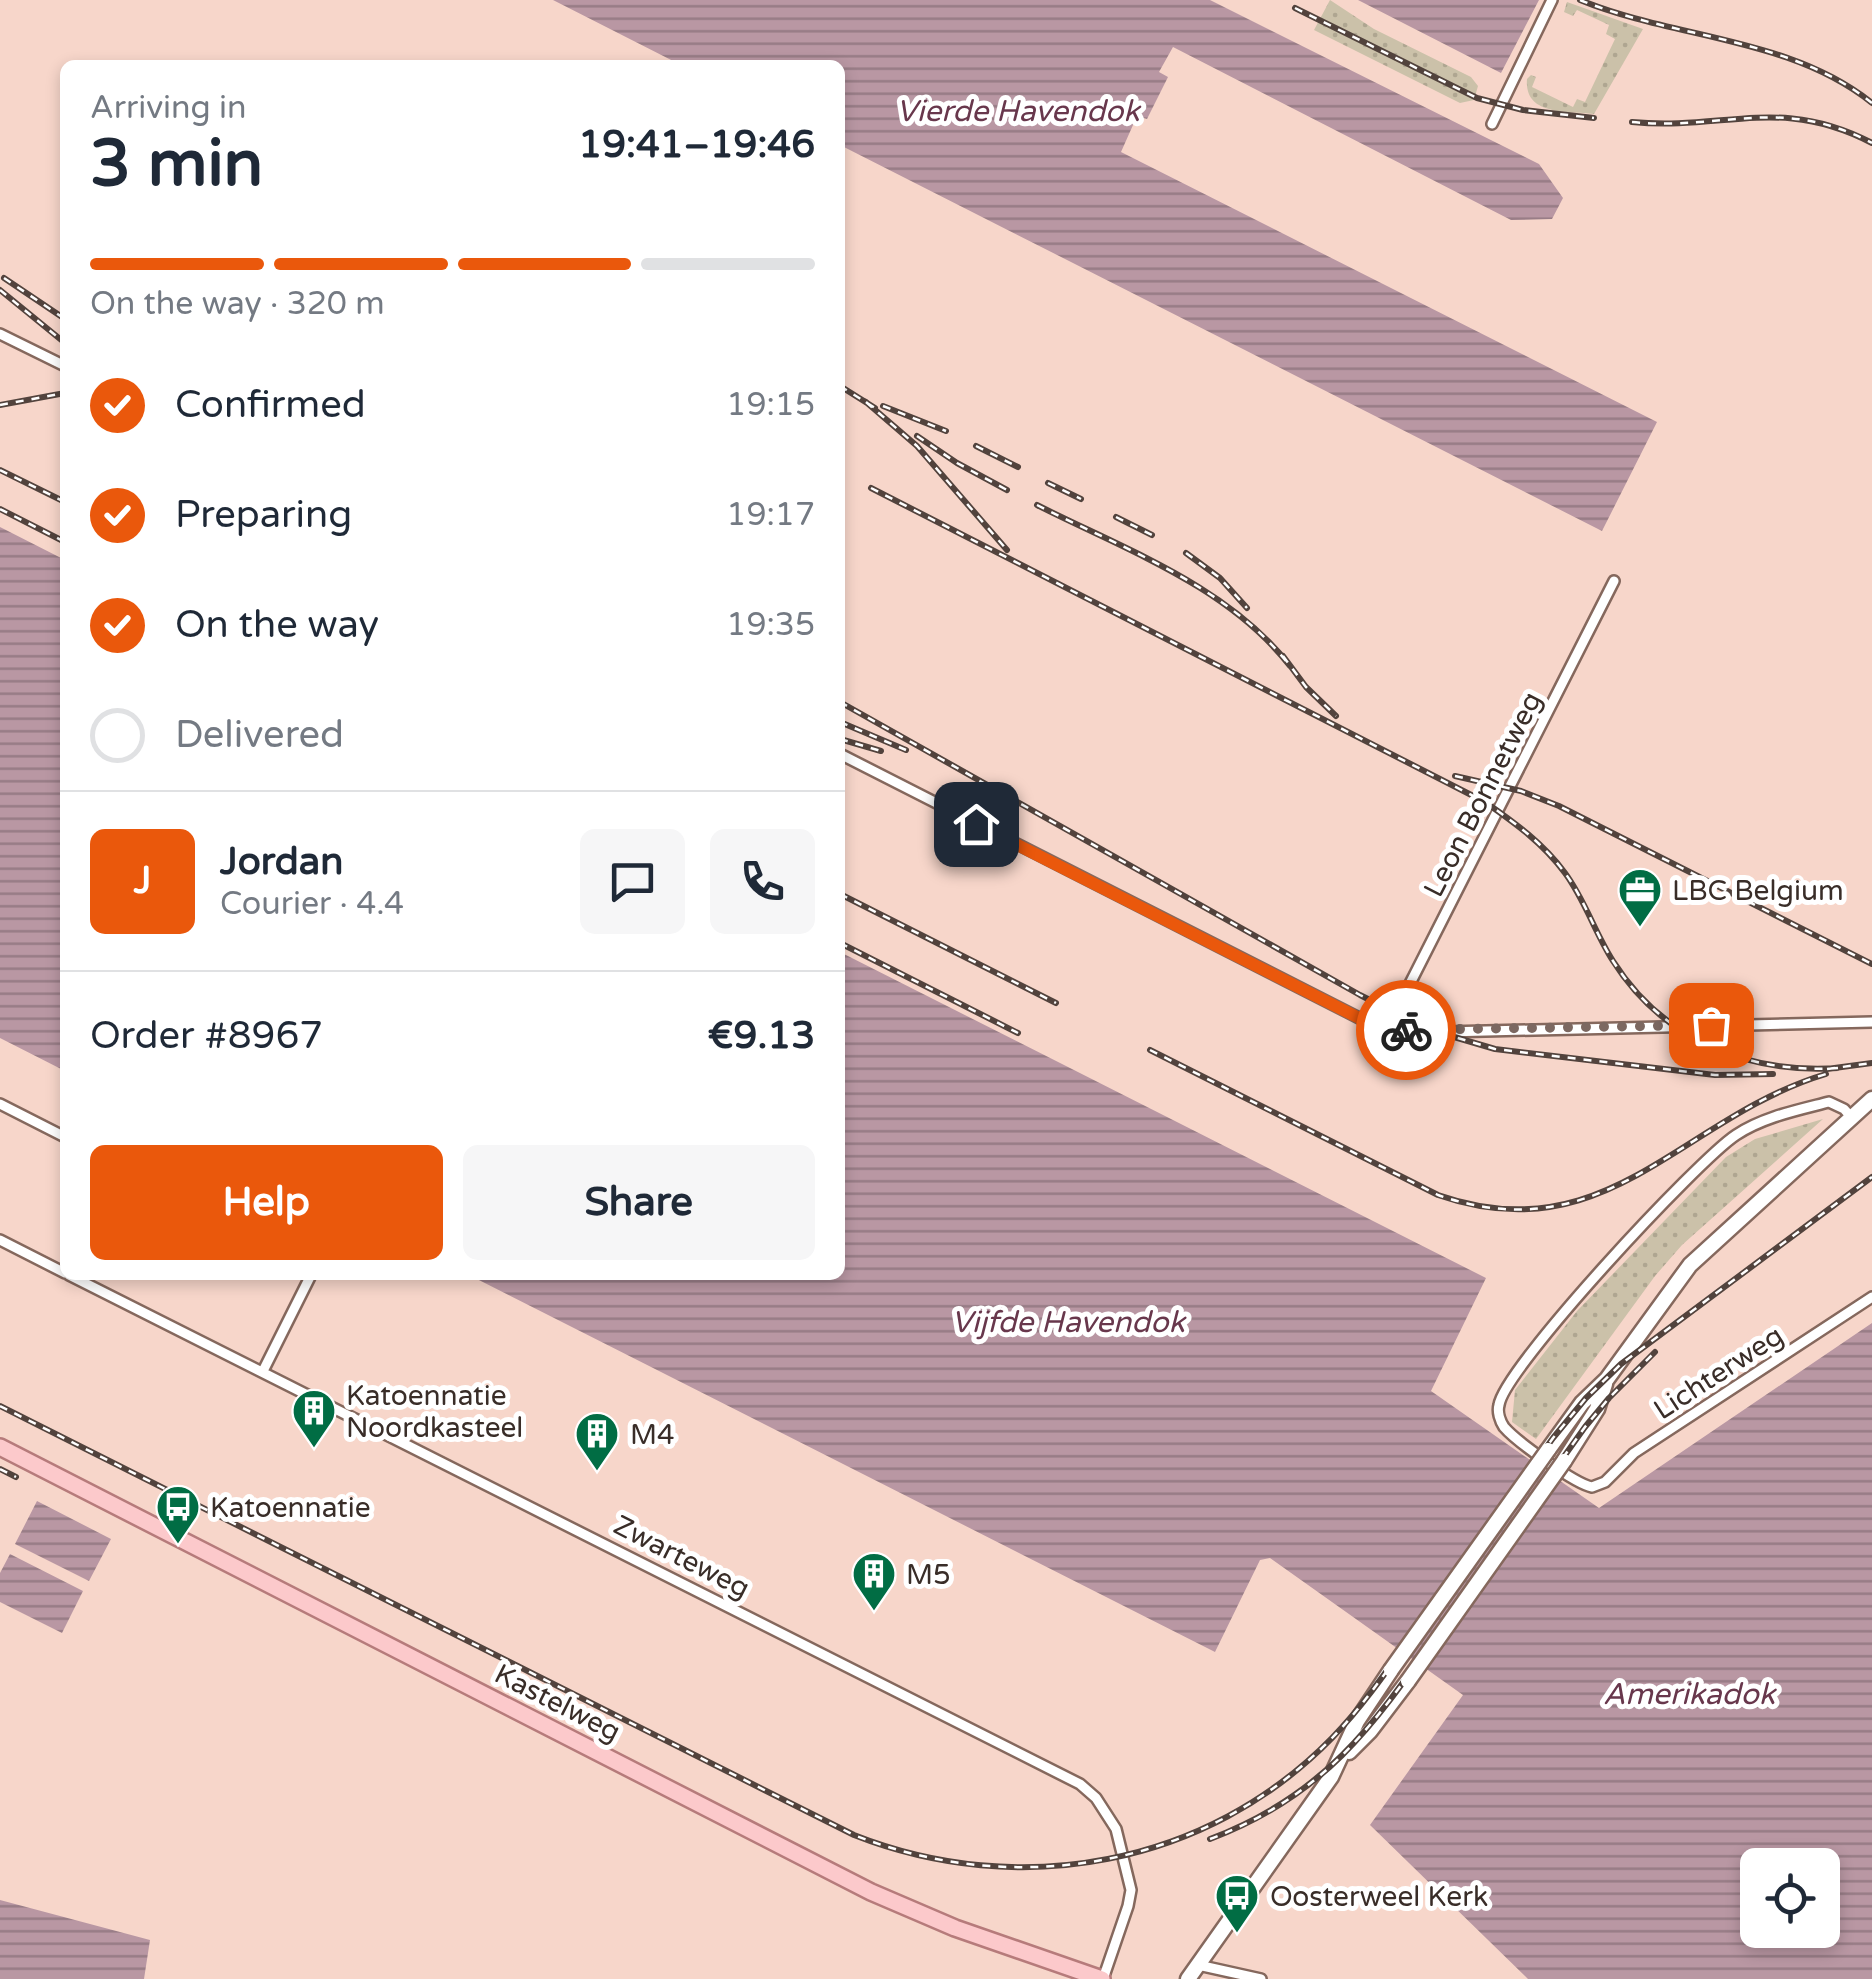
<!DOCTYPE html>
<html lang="en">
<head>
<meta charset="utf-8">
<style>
  body { margin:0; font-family:"Varela Round",sans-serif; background:#f6f6f7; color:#1f2937; height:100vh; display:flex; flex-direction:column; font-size:38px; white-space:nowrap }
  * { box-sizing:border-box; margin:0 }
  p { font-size:32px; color:#747a83 }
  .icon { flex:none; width:55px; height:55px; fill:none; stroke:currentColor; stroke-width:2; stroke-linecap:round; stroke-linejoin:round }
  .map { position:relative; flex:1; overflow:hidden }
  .panel { position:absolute; left:60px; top:60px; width:785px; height:1220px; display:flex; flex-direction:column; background:#fff; border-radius:15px; box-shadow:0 5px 15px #0003 }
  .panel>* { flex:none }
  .tools { position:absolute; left:1740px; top:1848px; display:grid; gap:20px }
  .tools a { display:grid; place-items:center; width:100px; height:100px; border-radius:15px; background:#fff; box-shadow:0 5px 15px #0003; font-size:50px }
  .pin { position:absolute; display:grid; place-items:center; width:85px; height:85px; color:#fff; margin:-42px; border-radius:20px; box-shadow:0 5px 15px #0006 }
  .courier { position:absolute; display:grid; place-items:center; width:100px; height:100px; margin:-50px; border:8px solid #ea580c; border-radius:50%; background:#fff; color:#222; box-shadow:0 2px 12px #0007 }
  .overview em { font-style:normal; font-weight:800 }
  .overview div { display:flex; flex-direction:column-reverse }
  .overview { display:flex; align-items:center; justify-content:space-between; height:170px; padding:0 30px }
  h1 { font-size:65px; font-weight:800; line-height:75px }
  .bar { display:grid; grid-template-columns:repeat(4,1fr); gap:15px 10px; align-content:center; height:120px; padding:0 30px }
  .bar i { height:12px; border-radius:8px; background:#e0e1e3 }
  .bar .selected { background:#ea580c }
  .bar p { grid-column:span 4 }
  .line { display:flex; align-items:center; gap:25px; padding:0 30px; border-top:2px solid #e0e1e3 }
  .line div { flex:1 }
  .round { display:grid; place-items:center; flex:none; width:105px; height:105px; border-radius:15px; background:#f6f6f7 }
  ol { padding:0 30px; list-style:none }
  li { display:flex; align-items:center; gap:30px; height:110px }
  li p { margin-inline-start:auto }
  li .icon { padding:10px; border-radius:50%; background:#ea580c; color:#fff; stroke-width:4 }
  li:last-child { color:#747a83 }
  li i { width:55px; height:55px; border:5px solid #e0e1e3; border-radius:50% }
  .cta { display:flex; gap:20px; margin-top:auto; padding:20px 30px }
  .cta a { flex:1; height:115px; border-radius:15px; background:#ea580c; color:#fff; font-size:40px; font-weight:800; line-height:115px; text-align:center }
  .cta a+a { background:#f6f6f7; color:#1f2937 }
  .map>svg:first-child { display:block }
  .grass { fill:url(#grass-dots) }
  .water { fill:url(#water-rules); fill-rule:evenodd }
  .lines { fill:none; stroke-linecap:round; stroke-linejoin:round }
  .minor-casing { stroke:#85685d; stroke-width:14 }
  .secondary-casing { stroke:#85685d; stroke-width:19 }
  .primary-casing { stroke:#b67b7b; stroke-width:20 }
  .minor { stroke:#fff; stroke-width:9 }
  .secondary { stroke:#fff; stroke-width:14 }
  .primary { stroke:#fcc9cb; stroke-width:15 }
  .rail-casing { stroke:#52433d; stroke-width:6 }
  .rail { stroke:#fff; stroke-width:2.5; stroke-dasharray:8; stroke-linecap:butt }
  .secondary-bridge-casing { stroke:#85685d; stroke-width:19; stroke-linecap:butt }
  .secondary-bridge { stroke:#fff; stroke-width:14 }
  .done { stroke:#7c6861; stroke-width:10; stroke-dasharray:0 18 }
  .route { stroke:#ea580c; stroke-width:12 }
  .labels { text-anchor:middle; stroke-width:10; stroke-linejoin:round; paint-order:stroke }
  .street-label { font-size:28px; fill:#392d28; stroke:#fff }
  .poi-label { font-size:28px; fill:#392d28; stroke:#fff; text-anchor:start }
  .water-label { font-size:30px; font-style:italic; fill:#68374c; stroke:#fff }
</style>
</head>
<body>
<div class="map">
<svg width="1872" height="1979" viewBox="0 0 1872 1979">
  <defs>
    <pattern id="grass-dots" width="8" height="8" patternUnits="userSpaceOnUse" patternTransform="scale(2.5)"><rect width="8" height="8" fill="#cbc1a9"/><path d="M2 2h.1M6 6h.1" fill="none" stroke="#afa691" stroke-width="1.8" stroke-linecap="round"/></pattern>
    <pattern id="water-rules" width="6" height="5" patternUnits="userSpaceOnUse" patternTransform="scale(2.5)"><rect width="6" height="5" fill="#b997a3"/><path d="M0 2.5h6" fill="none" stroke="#977c85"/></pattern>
  </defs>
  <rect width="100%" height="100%" fill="#f7d6ca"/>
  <path class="grass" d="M1330 0 1374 29 1471 77 1478 86 1474 100 1460 103 1314 30Z
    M1567 2 1643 29 1594 114C1567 111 1524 116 1527 79L1531 75 1536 77 1532 87 1573 107 1577 99 1585 102 1615 39 1606 34 1609 25 1577 10 1573 16 1564 12Z
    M1823 1119 1682 1245 1655 1276 1536 1439 1512 1422 1515 1390 1577 1311 1726 1157 1755 1139Z"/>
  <path class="water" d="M553 0H1210L1539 164 1563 198 1552 219 1511 220 1173 47 1159 72 1168 77 1147 119 1137 116 1121 152 1657 422 1602 531 840 145V65H681Z
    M1358 0H1539L1501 73Z
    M0 527 65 560V1071L0 1038Z
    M840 952 1486 1278 1431 1391 1599 1508 1872 1323V1979H1528L1370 1825 1463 1695 1270 1558 1260 1560 1215 1652 469 1275H840ZM1758 1865H1822V1930H1758Z
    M37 1501 111 1539 89 1581 15 1544Z
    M10 1554 83 1591 62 1633 0 1602V1573Z
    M0 1900 150 1940 144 1979H0Z"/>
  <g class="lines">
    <defs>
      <path id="minor" d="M1492 124 1552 0
        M0 334 65 366
        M840 754 1367 1022 1415 1031 1445 1032 1872 1022
        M1388 1027 1614 581
        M0 1104 65 1137
        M1853 1119 1844 1109 1829 1102C1798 1110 1763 1117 1736 1135 1698 1160 1504 1368 1499 1405 1497 1412 1500 1421 1504 1427 1516 1441 1575 1484 1592 1487L1605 1482 1634 1453 1872 1297
        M0 1240 65 1273
        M69 1275 1080 1784 1096 1798 1116 1829 1131 1890 1128 1906 1103 1979
        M263 1371 311 1275
        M1198 1965 1261 1979"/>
      <path id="secondary" d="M1548 1450 1582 1403 1607 1379 1690 1265 1872 1099
        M1564 1461 1597 1409 1605 1384
        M1349 1752 1370 1731 1408 1681
        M1188 1979 1331 1777 1357 1721 1391 1670"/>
      <path id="primary" d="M0 1447 871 1892 955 1928 1102 1979"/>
    </defs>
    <use href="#minor" class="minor-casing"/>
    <use href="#secondary" class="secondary-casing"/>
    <use href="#primary" class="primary-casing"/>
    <use href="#minor" class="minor"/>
    <use href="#secondary" class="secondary"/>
    <use href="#primary" class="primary"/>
    <defs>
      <path id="rail" d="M1580 0C1675 39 1790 37 1872 103
        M1295 8 1477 98 1523 110 1594 118
        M1632 122C1725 131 1780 95 1872 143
        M4 278 65 319
        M0 290 65 343
        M840 386 875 408
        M866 402 917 446 1007 550
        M0 405 65 393
        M883 406 946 431
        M917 436 957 463 1007 490
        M976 446 1018 467
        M0 470 65 502
        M1048 483 1081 499
        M871 488 1485 802C1515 823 1543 843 1565 873 1585 900 1595 933 1613 961 1663 1040 1748 1074 1838 1068
        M1037 505C1126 550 1228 586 1290 666
        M0 509 65 542
        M1116 517 1152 535
        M1186 553 1220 578 1247 608
        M1283 656 1306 687 1336 716
        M840 702 1360 995 1427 1029 1495 1049 1715 1075 1773 1074
        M840 722 906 750
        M840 739 881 751
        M1455 776 1521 791 1559 806 1872 964
        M840 894 1056 1003
        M840 943 1018 1033
        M1150 1050 1438 1195C1607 1254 1682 1117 1826 1074
        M1827 1069 1872 1063
        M0 1406 854 1835C1019 1900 1207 1866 1332 1738 1367 1702 1395 1659 1425 1617 1467 1557 1510 1498 1553 1438L1586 1398 1621 1364 1872 1177
        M0 1469 16 1477
        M1210 1839C1335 1792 1382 1712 1456 1608 1499 1548 1542 1487 1585 1427L1609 1398 1655 1352"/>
    </defs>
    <use href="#rail" class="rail-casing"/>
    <use href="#rail" class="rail"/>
    <defs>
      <path id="secondary-bridge" d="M1391 1670 1548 1450
        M1408 1681 1564 1461"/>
    </defs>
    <use href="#secondary-bridge" class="secondary-bridge-casing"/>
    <use href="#secondary-bridge" class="secondary-bridge"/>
  </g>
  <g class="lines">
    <path class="done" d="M1406 1030 1711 1025"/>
    <path class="route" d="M976 824 1367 1022 1406 1030"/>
  </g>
  <defs>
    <symbol id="office-pin" viewBox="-11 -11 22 30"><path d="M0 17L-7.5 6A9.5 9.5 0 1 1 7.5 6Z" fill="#016d44" stroke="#fff"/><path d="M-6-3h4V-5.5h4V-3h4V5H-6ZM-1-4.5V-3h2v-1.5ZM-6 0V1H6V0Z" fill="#fff"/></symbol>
    <symbol id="building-pin" viewBox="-11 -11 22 30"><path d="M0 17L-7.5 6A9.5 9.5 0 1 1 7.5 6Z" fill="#016d44" stroke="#fff"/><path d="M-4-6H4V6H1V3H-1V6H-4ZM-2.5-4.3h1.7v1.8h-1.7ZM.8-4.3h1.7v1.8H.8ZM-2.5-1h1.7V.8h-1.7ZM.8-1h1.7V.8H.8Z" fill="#fff"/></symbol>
    <symbol id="bus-pin" viewBox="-11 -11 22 30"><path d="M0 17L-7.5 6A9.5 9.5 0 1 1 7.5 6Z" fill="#016d44" stroke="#fff"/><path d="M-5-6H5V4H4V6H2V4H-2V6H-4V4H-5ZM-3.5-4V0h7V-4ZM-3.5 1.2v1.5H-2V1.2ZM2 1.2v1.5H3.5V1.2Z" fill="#fff"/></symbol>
  </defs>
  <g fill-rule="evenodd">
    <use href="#office-pin" x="1615" y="865" width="50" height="68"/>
    <use href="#building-pin" x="289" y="1386" width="50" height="68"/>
    <use href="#building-pin" x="572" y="1409" width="50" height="68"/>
    <use href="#bus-pin" x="153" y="1482" width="50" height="68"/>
    <use href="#building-pin" x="849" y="1549" width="50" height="68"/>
    <use href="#bus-pin" x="1212" y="1871" width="50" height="68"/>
  </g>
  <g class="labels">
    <g class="street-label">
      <text transform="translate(1482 794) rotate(-63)" y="10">Leon Bonnetweg</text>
      <text transform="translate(1718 1372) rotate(-33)" y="10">Lichterweg</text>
      <text transform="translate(682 1556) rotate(27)" y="10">Zwarteweg</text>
      <text transform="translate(558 1702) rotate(27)" y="10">Kastelweg</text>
    </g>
    <g class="poi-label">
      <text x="1672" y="900">LBC Belgium</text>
      <text x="346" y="1405">Katoennatie<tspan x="346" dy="32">Noordkasteel</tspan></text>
      <text x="630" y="1444">M4</text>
      <text x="210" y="1517">Katoennatie</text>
      <text x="906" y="1584">M5</text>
      <text x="1270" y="1906">Oosterweel Kerk</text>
    </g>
    <g class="water-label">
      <text x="1018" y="121">Vierde Havendok</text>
      <text x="1068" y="1332">Vijfde Havendok</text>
      <text x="1689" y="1704">Amerikadok</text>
    </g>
  </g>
</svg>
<div class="tools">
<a><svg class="icon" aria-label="locate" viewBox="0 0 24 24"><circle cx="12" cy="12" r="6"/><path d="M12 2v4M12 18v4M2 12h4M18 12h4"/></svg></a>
</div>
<div class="pin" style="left:1711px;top:1025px;background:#ea580c"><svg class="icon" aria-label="bag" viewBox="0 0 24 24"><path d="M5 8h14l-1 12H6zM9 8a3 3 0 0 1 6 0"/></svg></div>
<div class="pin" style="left:976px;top:824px;background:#1f2937"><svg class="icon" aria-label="home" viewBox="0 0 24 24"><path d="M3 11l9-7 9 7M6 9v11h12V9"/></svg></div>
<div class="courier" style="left:1406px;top:1030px"><svg class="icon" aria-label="bike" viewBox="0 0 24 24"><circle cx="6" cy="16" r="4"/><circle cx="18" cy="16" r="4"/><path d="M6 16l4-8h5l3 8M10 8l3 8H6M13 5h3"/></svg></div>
<section class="panel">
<div class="overview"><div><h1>3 min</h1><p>Arriving in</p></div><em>19:41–19:46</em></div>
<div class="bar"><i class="selected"></i><i class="selected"></i><i class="selected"></i><i></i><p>On the way · 320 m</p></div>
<ol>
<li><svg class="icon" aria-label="check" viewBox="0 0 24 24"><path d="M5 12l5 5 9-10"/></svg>Confirmed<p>19:15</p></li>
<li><svg class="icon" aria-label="check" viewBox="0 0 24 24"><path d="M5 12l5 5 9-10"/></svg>Preparing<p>19:17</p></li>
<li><svg class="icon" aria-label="check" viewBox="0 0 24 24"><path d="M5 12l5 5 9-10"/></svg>On the way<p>19:35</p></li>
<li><i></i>Delivered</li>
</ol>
<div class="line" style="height:180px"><b class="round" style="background:#ea580c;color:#fff">J</b><div><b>Jordan</b><p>Courier · 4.4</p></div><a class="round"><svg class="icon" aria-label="chat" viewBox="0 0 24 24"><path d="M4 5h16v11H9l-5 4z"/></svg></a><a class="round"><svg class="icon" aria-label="phone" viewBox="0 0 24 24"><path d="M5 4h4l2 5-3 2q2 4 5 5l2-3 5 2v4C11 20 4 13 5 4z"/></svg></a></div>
<div class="line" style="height:130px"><div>Order #8967</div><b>€9.13</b></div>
<div class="cta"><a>Help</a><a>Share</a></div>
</section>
</div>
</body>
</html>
